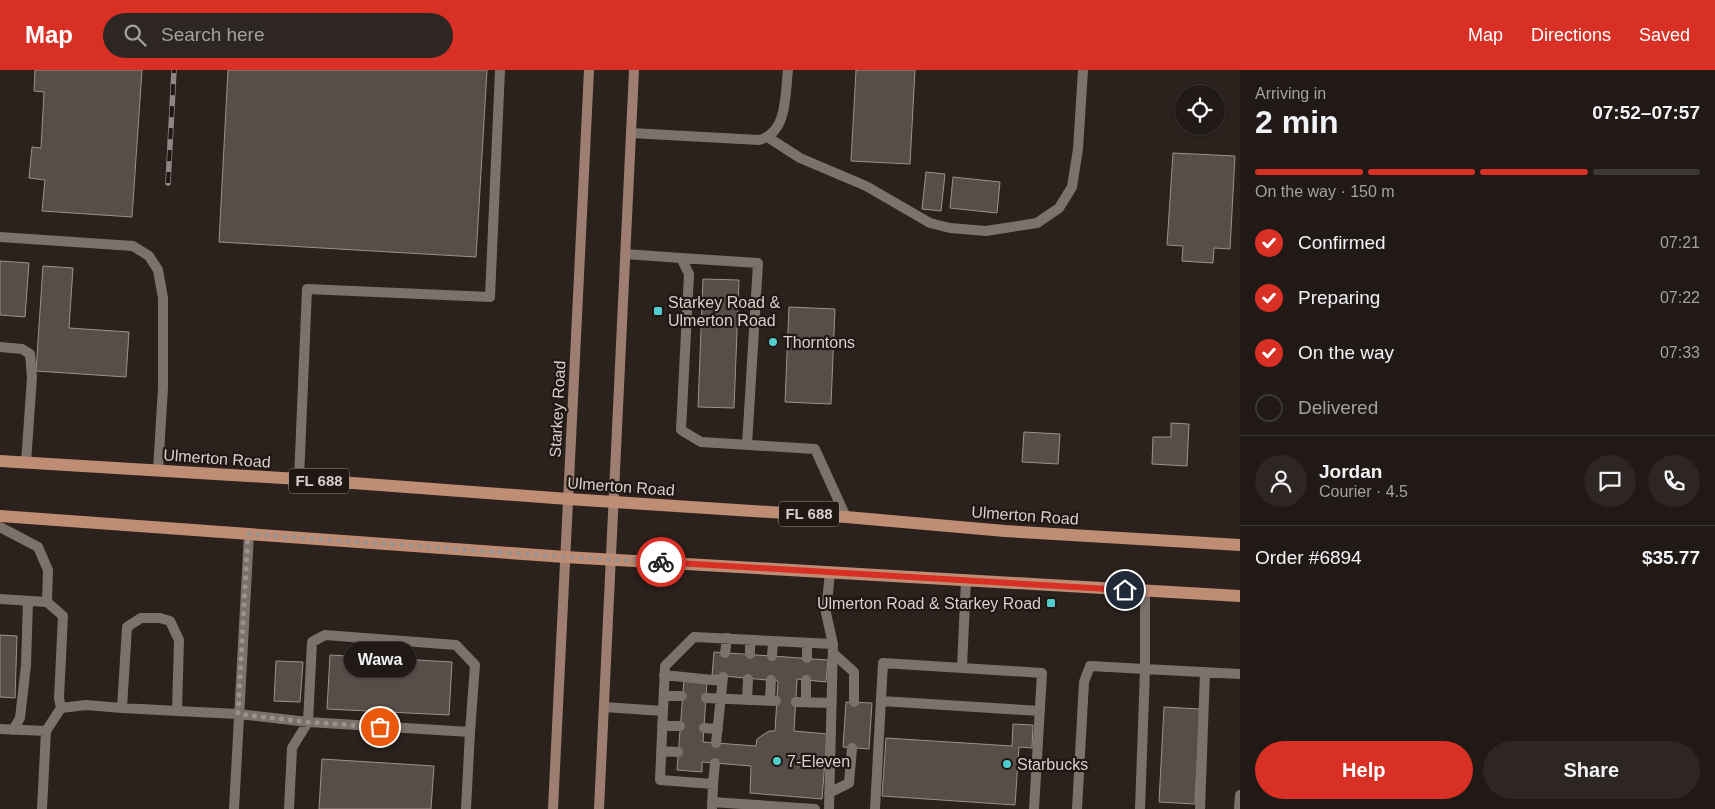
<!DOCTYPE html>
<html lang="en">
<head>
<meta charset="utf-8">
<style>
  body { margin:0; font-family:Helvetica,sans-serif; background:#2d2623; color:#f1f3f6; height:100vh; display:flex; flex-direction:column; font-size:19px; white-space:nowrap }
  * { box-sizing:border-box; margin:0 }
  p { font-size:16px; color:#a2a0a1 }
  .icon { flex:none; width:28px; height:28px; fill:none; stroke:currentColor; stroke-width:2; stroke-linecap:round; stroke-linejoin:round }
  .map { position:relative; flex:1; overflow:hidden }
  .side { display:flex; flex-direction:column; background:#201916; width:475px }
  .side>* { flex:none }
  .tools { position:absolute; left:1175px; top:15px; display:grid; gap:10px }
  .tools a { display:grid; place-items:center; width:50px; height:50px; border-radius:50%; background:#201916; box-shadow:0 1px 4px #0004,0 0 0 1px #3d3835; font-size:25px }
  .pin { position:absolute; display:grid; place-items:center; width:42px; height:42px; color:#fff; margin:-21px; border:2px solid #fff; border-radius:50%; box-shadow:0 1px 5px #0007 }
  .courier { position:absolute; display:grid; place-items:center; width:50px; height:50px; margin:-25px; border:4px solid #d93025; border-radius:50%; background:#fff; color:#222; box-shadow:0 1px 6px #0007 }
  .bubble { position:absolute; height:35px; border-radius:18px; background:#201916; box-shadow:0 1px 4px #0004,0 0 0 1px #3d3835; font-size:16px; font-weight:600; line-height:35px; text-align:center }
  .headline em { font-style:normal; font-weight:600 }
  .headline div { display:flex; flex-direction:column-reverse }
  .headline { display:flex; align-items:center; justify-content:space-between; height:85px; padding:0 15px }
  h1 { font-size:32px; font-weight:600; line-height:38px }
  .bar { display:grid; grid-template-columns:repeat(4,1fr); gap:8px 5px; align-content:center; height:60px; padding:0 15px }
  .bar i { height:6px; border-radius:4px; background:#3d3835 }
  .bar .selected { background:#d93025 }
  .bar p { grid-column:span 4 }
  .line { display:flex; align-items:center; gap:12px; padding:0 15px; border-top:1px solid #3d3835 }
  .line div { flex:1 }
  .round { display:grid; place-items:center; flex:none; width:52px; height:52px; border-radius:26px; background:#2d2623 }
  ol { padding:0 15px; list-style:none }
  li { display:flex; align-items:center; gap:15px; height:55px }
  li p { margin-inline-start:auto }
  li .icon { padding:5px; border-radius:50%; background:#d93025; color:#fff; stroke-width:4 }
  li:last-child { color:#a2a0a1 }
  li i { width:28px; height:28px; border:2px solid #3d3835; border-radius:50% }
  .cta { display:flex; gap:10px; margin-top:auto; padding:10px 15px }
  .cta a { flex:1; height:58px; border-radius:30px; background:#d93025; color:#fff; font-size:20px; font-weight:600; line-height:58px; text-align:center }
  .cta a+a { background:#2d2623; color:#f1f3f6 }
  header { display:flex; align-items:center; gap:30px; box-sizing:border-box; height:70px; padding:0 25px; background:#d93025; color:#fff }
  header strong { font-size:24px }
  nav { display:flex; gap:28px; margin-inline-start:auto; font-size:18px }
  .search { width:350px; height:45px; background:#2d2623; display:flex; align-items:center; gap:12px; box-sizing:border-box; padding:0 18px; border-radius:28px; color:#a2a0a1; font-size:19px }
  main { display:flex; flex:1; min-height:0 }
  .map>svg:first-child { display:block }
  .building { fill:#584d48; stroke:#9e918b }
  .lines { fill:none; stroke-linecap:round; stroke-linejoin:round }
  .lane { stroke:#7d716b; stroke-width:10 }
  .street { stroke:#7d716b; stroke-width:10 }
  .secondary { stroke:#9e7e70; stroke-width:10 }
  .primary { stroke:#bf8c74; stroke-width:12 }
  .rail-casing { stroke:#8e8682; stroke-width:5.5 }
  .rail { stroke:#211813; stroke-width:4; stroke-dasharray:11; stroke-linecap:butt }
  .done { stroke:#9b938f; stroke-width:5; stroke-dasharray:0 9 }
  .route { stroke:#d93025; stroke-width:6 }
  .poi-dot { fill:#52cdcd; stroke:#211813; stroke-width:2 }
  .labels { text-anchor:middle; stroke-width:4.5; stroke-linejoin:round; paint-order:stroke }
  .shield { fill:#211813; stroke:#a09995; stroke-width:1 }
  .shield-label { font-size:15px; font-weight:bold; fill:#d7d0cd }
  .poi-label { font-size:16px; fill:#d7d0cd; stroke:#211813; text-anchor:start }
  .street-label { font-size:16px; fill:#d7d0cd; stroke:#211813 }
</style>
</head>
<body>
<header>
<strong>Map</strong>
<div class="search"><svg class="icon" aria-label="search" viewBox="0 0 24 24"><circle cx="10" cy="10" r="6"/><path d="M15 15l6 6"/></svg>Search here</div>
<nav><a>Map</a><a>Directions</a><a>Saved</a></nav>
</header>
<main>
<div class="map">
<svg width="1240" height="739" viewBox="0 0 1240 739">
  <rect width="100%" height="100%" fill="#2b211d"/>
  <path class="building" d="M35 0H142L132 147 42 141 45 110 29 108 32 77 41 78 44 22 34 21Z
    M228 0H487L476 187 219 172Z
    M856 0H915L910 94 851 91Z
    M1173 83 1235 86 1230 179 1214 178 1213 193 1182 191 1183 176 1167 175Z
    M926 102 945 104 941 141 922 139Z
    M953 107 1000 112 997 143 950 138Z
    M0 191 29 193 25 247 0 245Z
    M43 196 73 198 69 258 129 262 126 307 36 301Z
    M703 209 739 210 734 338 698 337Z
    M789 237 835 239 831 334 785 332Z
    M1171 353 1189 354 1187 396 1152 394 1153 367H1171Z
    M1024 362 1060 364 1058 394 1022 392Z
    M0 565 17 566 15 628 0 627Z
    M714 582 828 590 826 612 797 609 794 661 827 664 822 729 750 723 751 696 702 692V702L677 700 684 609 707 611 703 672 756 676 757 669 769 661H775L778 611 712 605Z
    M330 585 452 592 449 645 327 639Z
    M276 591 303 592 300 632 274 631Z
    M846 632 872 633 869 679 843 677Z
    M1164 637 1200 639 1195 734 1159 732Z
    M1013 654 1033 655 1032 678 1019 677 1015 735 882 726 886 668 1012 676Z
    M322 689 434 696 431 739H319Z"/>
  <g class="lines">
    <path class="lane" d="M631 63 759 70C788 63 785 24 788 0
      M769 68 800 88 866 116 930 153 950 158 986 161 1037 153 1059 138 1072 117 1078 79 1083 0
      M0 167 133 176 149 186 158 200 163 228V318L158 400
      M625 184 681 188 689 204 681 360 701 372 815 379 846 447
      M681 188 758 193 747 375
      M0 277 22 279 30 284 32 307 26 393
      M299 409 307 219 490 227 500 0
      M0 457 38 477 48 500 47 532
      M0 529 47 532 63 546 59 628 61 638
      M725 583 727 568
      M750 584V570
      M834 584 854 602V632
      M772 586 773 572
      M807 588V573
      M962 597 966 510
      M664 605 722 611
      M664 626H682
      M706 628 776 631
      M747 630 748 609
      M770 630 771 610
      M881 631 1040 641
      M796 632 832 633
      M806 632V610
      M604 637 663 641
      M177 641 238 644 308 652 470 662 466 739
      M662 656H680
      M704 658 718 659
      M0 659 46 661
      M13 660 20 648 26 595 28 531
      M716 673 723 607
      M662 681 678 682
      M713 714 715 693
      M829 723 849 713 852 678
      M712 732 815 739
      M42 739 46 661 61 638 86 635 122 638 127 557 141 548H160L170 551 179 570 177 641 122 638
      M234 739 249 464
      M289 739 292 678 308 652 312 572 325 565 456 575 475 595 470 662
      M712 739 713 714 660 710 665 596 694 567 833 574 826 543 830 502
      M829 739 833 574
      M875 739 883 593 1042 603 1034 739
      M1077 739 1084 612 1090 596 1145 599V521
      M1140 739 1145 599 1240 604
      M1200 739 1205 602"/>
    <path class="street" d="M1239 739 1240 725"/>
    <path class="secondary" d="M553 739 589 0
      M599 739 634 0"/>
    <path class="primary" d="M0 391 299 409 568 429 846 447 1005 461 1240 475
      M0 446 565 487 1240 526"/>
    <defs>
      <path id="rail" d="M168 113 174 0"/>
    </defs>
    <use href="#rail" class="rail-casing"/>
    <use href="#rail" class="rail"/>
  </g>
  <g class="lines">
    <path class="done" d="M380 657 308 652 238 644 248 464 566 487 661 492"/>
    <path class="route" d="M661 492 1125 520"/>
  </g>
  <g class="poi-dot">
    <rect x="653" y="236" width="10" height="10" rx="2.5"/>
    <circle cx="773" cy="272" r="5"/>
    <rect x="1046" y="528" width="10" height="10" rx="2.5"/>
    <circle cx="777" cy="691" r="5"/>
    <circle cx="1007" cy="694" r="5"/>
  </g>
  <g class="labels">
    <g class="shield">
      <rect x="289" y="398.5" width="60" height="25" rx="4"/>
      <rect x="779" y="431.5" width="60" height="25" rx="4"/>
    </g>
    <g class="shield-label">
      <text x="319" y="416">FL 688</text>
      <text x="809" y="449">FL 688</text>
    </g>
    <g class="poi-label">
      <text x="668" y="238">Starkey Road &amp;<tspan x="668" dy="18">Ulmerton Road</tspan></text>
      <text x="783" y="278">Thorntons</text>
      <text x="1041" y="539" text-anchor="end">Ulmerton Road &amp; Starkey Road</text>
      <text x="787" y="697">7-Eleven</text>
      <text x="1017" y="700">Starbucks</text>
    </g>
    <g class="street-label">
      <text transform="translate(557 339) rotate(-87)" y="6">Starkey Road</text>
      <text transform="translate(217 388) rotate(4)" y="6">Ulmerton Road</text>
      <text transform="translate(621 416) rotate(4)" y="6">Ulmerton Road</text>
      <text transform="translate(1025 445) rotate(4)" y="6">Ulmerton Road</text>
    </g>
  </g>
</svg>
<div class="tools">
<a><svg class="icon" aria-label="locate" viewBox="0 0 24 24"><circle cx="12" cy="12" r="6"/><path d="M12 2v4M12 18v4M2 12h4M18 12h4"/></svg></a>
</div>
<div class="pin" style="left:380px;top:657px;background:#ea580c"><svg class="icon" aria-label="bag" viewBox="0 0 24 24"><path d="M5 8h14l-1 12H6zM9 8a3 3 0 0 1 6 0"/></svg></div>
<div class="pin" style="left:1125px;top:520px;background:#1f2937"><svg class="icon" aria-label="home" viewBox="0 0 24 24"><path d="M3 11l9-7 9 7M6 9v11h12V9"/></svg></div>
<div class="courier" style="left:661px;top:492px"><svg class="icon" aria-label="bike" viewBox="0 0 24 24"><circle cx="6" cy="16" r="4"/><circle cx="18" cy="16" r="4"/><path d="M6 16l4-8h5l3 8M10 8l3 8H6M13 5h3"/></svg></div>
<div class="bubble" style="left:344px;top:572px;width:72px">Wawa</div>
</div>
<section class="side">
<div class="headline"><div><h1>2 min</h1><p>Arriving in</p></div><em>07:52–07:57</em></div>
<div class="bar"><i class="selected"></i><i class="selected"></i><i class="selected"></i><i></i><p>On the way · 150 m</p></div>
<ol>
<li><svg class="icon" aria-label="check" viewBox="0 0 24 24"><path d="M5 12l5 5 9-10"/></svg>Confirmed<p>07:21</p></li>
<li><svg class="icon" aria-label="check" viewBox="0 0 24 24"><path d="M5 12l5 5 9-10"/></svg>Preparing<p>07:22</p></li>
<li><svg class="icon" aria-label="check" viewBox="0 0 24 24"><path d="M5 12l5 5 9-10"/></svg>On the way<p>07:33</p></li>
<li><i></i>Delivered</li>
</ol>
<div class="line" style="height:90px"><a class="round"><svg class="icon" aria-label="person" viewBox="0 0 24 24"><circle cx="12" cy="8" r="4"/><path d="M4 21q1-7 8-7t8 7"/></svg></a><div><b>Jordan</b><p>Courier · 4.5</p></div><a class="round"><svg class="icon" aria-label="chat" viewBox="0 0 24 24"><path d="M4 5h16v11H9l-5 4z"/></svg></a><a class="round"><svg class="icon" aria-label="phone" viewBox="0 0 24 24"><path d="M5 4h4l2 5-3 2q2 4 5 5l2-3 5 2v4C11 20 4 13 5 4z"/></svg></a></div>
<div class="line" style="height:65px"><div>Order #6894</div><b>$35.77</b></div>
<div class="cta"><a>Help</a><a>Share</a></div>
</section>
</main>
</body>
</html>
